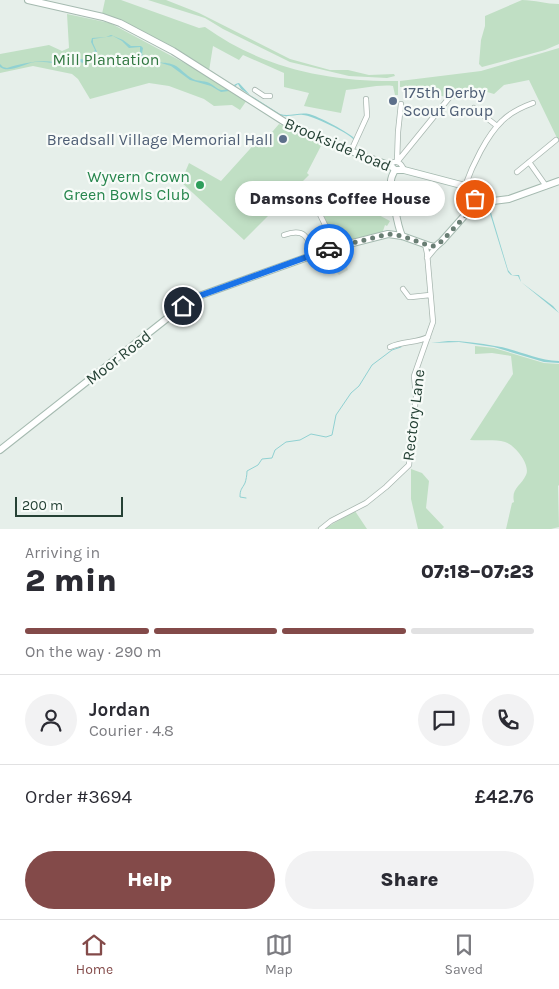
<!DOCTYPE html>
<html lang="en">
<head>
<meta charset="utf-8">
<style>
  body { margin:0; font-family:Karla,sans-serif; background:#f2f2f3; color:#2b2b33; height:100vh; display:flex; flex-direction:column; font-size:19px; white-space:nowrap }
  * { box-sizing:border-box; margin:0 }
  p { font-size:16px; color:#7c7c81 }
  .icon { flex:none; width:28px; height:28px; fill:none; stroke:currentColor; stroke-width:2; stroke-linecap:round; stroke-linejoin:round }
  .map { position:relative; height:529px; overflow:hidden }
  .drawer { display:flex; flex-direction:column; background:#fff; flex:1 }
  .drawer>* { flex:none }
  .scale { position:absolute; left:15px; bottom:12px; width:108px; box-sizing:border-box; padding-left:5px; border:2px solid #254135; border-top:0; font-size:14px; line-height:18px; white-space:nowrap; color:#254135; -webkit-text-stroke:4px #f7fbf8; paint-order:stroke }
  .pin { position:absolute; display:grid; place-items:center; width:42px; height:42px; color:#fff; margin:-21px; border:2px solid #fff; border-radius:50%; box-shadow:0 1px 5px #0007 }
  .courier { position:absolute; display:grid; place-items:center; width:50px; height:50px; margin:-25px; border:4px solid #1a73e8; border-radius:50%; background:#fff; color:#222; box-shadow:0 1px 6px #0007 }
  .bubble { position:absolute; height:35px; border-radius:18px; background:#fff; box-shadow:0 2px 8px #0003; font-size:16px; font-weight:800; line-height:35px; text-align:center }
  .headline em { font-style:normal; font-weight:800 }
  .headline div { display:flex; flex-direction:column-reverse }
  .headline { display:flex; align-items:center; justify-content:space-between; height:85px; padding:0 25px }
  h1 { font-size:32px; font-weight:800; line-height:38px }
  .bar { display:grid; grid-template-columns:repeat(4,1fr); gap:8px 5px; align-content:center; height:60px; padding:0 25px }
  .bar i { height:6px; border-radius:4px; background:#e1e1e2 }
  .bar .active { background:#834a49 }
  .bar p { grid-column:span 4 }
  .line { display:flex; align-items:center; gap:12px; padding:0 25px; border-top:1px solid #e1e1e2 }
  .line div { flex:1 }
  .round { display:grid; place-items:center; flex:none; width:52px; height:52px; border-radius:26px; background:#f2f2f3 }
  .primary-button { display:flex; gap:10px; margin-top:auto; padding:10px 25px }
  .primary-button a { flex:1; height:58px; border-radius:30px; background:#834a49; color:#fff; font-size:20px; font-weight:800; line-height:58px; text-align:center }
  .primary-button a+a { background:#f2f2f3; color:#2b2b33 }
  .menu { display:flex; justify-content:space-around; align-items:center; height:70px; border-top:1px solid #e1e1e2; background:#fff; font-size:14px; color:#7c7c81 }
  .menu a { display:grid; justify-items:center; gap:2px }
  .menu .active { color:#834a49 }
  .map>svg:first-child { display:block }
  .built { fill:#d4dfd8 }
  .green { fill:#c0dfc4 }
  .water { fill:#90d1d2 }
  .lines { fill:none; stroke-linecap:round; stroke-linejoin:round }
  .stream { stroke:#90d1d2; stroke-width:1 }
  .street-casing { stroke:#a8b7b0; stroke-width:6 }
  .secondary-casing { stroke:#a5bab0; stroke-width:8 }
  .street { stroke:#fff; stroke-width:4.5 }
  .secondary { stroke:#fff; stroke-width:6 }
  .done { stroke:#697e74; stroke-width:5; stroke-dasharray:0 9 }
  .route { stroke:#1a73e8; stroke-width:6 }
  .service-dot { fill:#5c6f8a; stroke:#f7fbf8; stroke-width:2 }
  .leisure-dot { fill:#2e9e5b; stroke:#f7fbf8; stroke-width:2 }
  .labels { text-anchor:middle; stroke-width:4.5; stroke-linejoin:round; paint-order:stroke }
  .park-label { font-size:16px; fill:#307740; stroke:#f7fbf8 }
  .service-label { font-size:16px; fill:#4e5e75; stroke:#f7fbf8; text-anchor:start }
  .street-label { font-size:16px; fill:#254135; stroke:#f7fbf8 }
  .leisure-label { font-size:16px; fill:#27864d; stroke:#f7fbf8; text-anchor:end }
</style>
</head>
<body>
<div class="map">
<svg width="559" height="529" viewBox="0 0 559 529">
  <rect width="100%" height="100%" fill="#e6efea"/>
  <path class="built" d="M338 250 344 258 348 270 339 275 322 255Z"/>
  <path class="green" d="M105 0H121L199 28 205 27C262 68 329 82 398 81V95H395L393 86C381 84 359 89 346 90L341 113 304 106 309 93 284 87V73L243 55 239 60 213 46 209 71 102 14Z
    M148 0H166L199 13 290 59 330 70H348L369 75 394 74 395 76 387 78 349 76 290 62 223 29 205 18Z
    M522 0C535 0 546 4 559 4V44L545 50 482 67 479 64 481 40 485 26V16Z
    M67 14 110 23 207 75 247 100 240 110 232 105 214 106 204 99 169 86 149 83 90 99 78 79 72 74 33 66 0 73V54L49 45 62 51 69 48Z
    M559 48V142L529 80 504 85 494 94 484 91 456 99 417 91 418 87H400V81L481 71Z
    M279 124 322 144 307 173 309 175 244 240 181 182 189 163 221 181 259 139 267 138Z
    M336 192 390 221 387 226 385 225 382 234 343 242C328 230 326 221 319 203Z
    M475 346 494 348 544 363 559 364V485L558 486 559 527 551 529H506L512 503 514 502C511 488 521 486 526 475 531 465 515 445 505 442 495 439 481 441 470 440L513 374 511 356 492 353 475 354Z
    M411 469 422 473 429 481 426 508 444 527 442 529H418L411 499Z
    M355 511 367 529H324Z"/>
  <path class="water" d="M111 35 123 40 131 46H141L143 48 142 54C150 66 163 60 174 65 181 68 185 75 193 79 199 82 206 80 211 84 215 86 217 89 221 90 228 91 233 84 239 83L250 95 280 114C289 117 299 112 309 114 316 115 352 134 355 139L354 140C351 134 311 115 303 115 296 114 287 118 280 115 266 109 254 97 241 89L238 84 229 91 221 92 211 86 190 80 171 66 161 63 155 65 144 60 140 56V47L129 48 122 41 113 36 93 39V43L97 52 89 62 83 63 75 60 73 64 66 67C56 62 46 62 35 62 25 63 9 74 0 67V64L3 67 7 68C27 62 46 58 67 65L71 63 73 58 87 60 95 50 91 42 92 38 106 37Z
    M489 206 508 270 512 275H519L521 282 553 306 559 313 521 282 518 276 511 275 508 272 488 207Z
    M448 341C464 341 480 343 495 346 517 349 535 360 559 361V363L544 362 494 347 459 342 431 343Z"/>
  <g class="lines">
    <path class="stream" d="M246 498 240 497C240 489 242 489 245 483 246 480 247 475 247 471L258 465 262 459 272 458 275 450 286 442 300 440 311 434 326 437 332 435 336 415 351 393 359 386 372 365 392 350 401 347"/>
    <defs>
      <path id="street" d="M255 90 264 96H270
        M474 108 497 126
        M351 151 367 116 366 99
        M397 162 449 98
        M397 162 398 132 401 104
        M529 162 546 186
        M389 165C396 159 401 162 404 170
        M517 172 556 140
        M465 186C472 166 487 135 502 121 511 112 522 107 533 103
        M310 194 329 233 343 245
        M284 235C304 228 308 236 314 255
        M427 258 437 246
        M403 289 409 297H411L430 295
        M390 347C404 341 417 343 428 337
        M321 529 331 521 366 503 386 487 409 465 416 396 414 376 433 322 427 253 425 244"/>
      <path id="secondary" d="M28 0 103 17 120 23 173 51 291 126 318 139 391 166 395 170H404L465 186 485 198 493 201 509 199 559 181
        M395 170C393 174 391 177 391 181 392 193 397 225 402 236
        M0 450 179 309 199 296 333 248 388 234 402 236 430 246 435 247 442 241 473 206 489 201"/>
    </defs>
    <use href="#street" class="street-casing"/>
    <use href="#secondary" class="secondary-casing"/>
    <use href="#street" class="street"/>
    <use href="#secondary" class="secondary"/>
  </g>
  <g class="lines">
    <path class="done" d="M329 249 388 234 402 236 430 246H435L442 241 469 212 475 199"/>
    <path class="route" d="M183 306 199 296 329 249"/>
  </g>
  <g class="service-dot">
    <circle cx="393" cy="101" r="5"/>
    <circle cx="283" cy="139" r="5"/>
  </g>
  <circle class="leisure-dot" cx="200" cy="185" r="5"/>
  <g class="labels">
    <g class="park-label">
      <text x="106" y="65">Mill Plantation</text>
    </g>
    <g class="service-label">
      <text x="403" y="98">175th Derby<tspan x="403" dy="18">Scout Group</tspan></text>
      <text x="273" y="145" text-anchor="end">Breadsall Village Memorial Hall</text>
    </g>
    <g class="street-label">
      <text transform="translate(338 144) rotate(23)" y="6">Brookside Road</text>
      <text transform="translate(118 357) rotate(-38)" y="6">Moor Road</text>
      <text transform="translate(413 415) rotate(-83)" y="6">Rectory Lane</text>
    </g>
    <g class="leisure-label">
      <text x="190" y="182">Wyvern Crown<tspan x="190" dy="18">Green Bowls Club</tspan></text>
    </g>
  </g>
</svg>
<div class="scale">200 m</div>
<div class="pin" style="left:475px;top:199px;background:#ea580c"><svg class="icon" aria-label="bag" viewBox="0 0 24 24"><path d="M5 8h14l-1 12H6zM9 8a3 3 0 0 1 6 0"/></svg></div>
<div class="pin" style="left:183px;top:306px;background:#1f2937"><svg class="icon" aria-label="home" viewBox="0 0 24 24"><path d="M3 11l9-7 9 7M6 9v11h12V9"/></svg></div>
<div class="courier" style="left:329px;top:249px"><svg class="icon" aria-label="car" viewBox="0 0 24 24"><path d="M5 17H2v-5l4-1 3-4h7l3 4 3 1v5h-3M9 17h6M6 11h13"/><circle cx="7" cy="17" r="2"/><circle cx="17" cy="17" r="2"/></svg></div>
<div class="bubble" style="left:235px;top:181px;width:210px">Damsons Coffee House</div>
</div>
<section class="drawer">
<div class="headline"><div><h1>2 min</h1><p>Arriving in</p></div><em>07:18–07:23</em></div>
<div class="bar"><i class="active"></i><i class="active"></i><i class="active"></i><i></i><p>On the way · 290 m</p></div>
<div class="line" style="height:90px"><a class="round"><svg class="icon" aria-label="person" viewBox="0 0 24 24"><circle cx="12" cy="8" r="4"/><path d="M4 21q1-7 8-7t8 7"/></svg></a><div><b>Jordan</b><p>Courier · 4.8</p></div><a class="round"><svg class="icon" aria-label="chat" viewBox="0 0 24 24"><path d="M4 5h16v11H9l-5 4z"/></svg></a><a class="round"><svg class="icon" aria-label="phone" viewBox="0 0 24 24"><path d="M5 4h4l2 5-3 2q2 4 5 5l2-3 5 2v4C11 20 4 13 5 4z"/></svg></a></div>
<div class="line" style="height:65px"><div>Order #3694</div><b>£42.76</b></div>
<div class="primary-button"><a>Help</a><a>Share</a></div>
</section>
<nav class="menu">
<a class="active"><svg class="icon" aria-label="home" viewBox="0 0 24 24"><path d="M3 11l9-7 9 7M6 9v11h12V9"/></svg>Home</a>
<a><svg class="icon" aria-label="map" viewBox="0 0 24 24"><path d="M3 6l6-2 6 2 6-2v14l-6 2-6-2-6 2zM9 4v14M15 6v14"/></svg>Map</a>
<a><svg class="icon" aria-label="saved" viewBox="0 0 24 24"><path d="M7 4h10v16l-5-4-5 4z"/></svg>Saved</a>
</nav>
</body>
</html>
